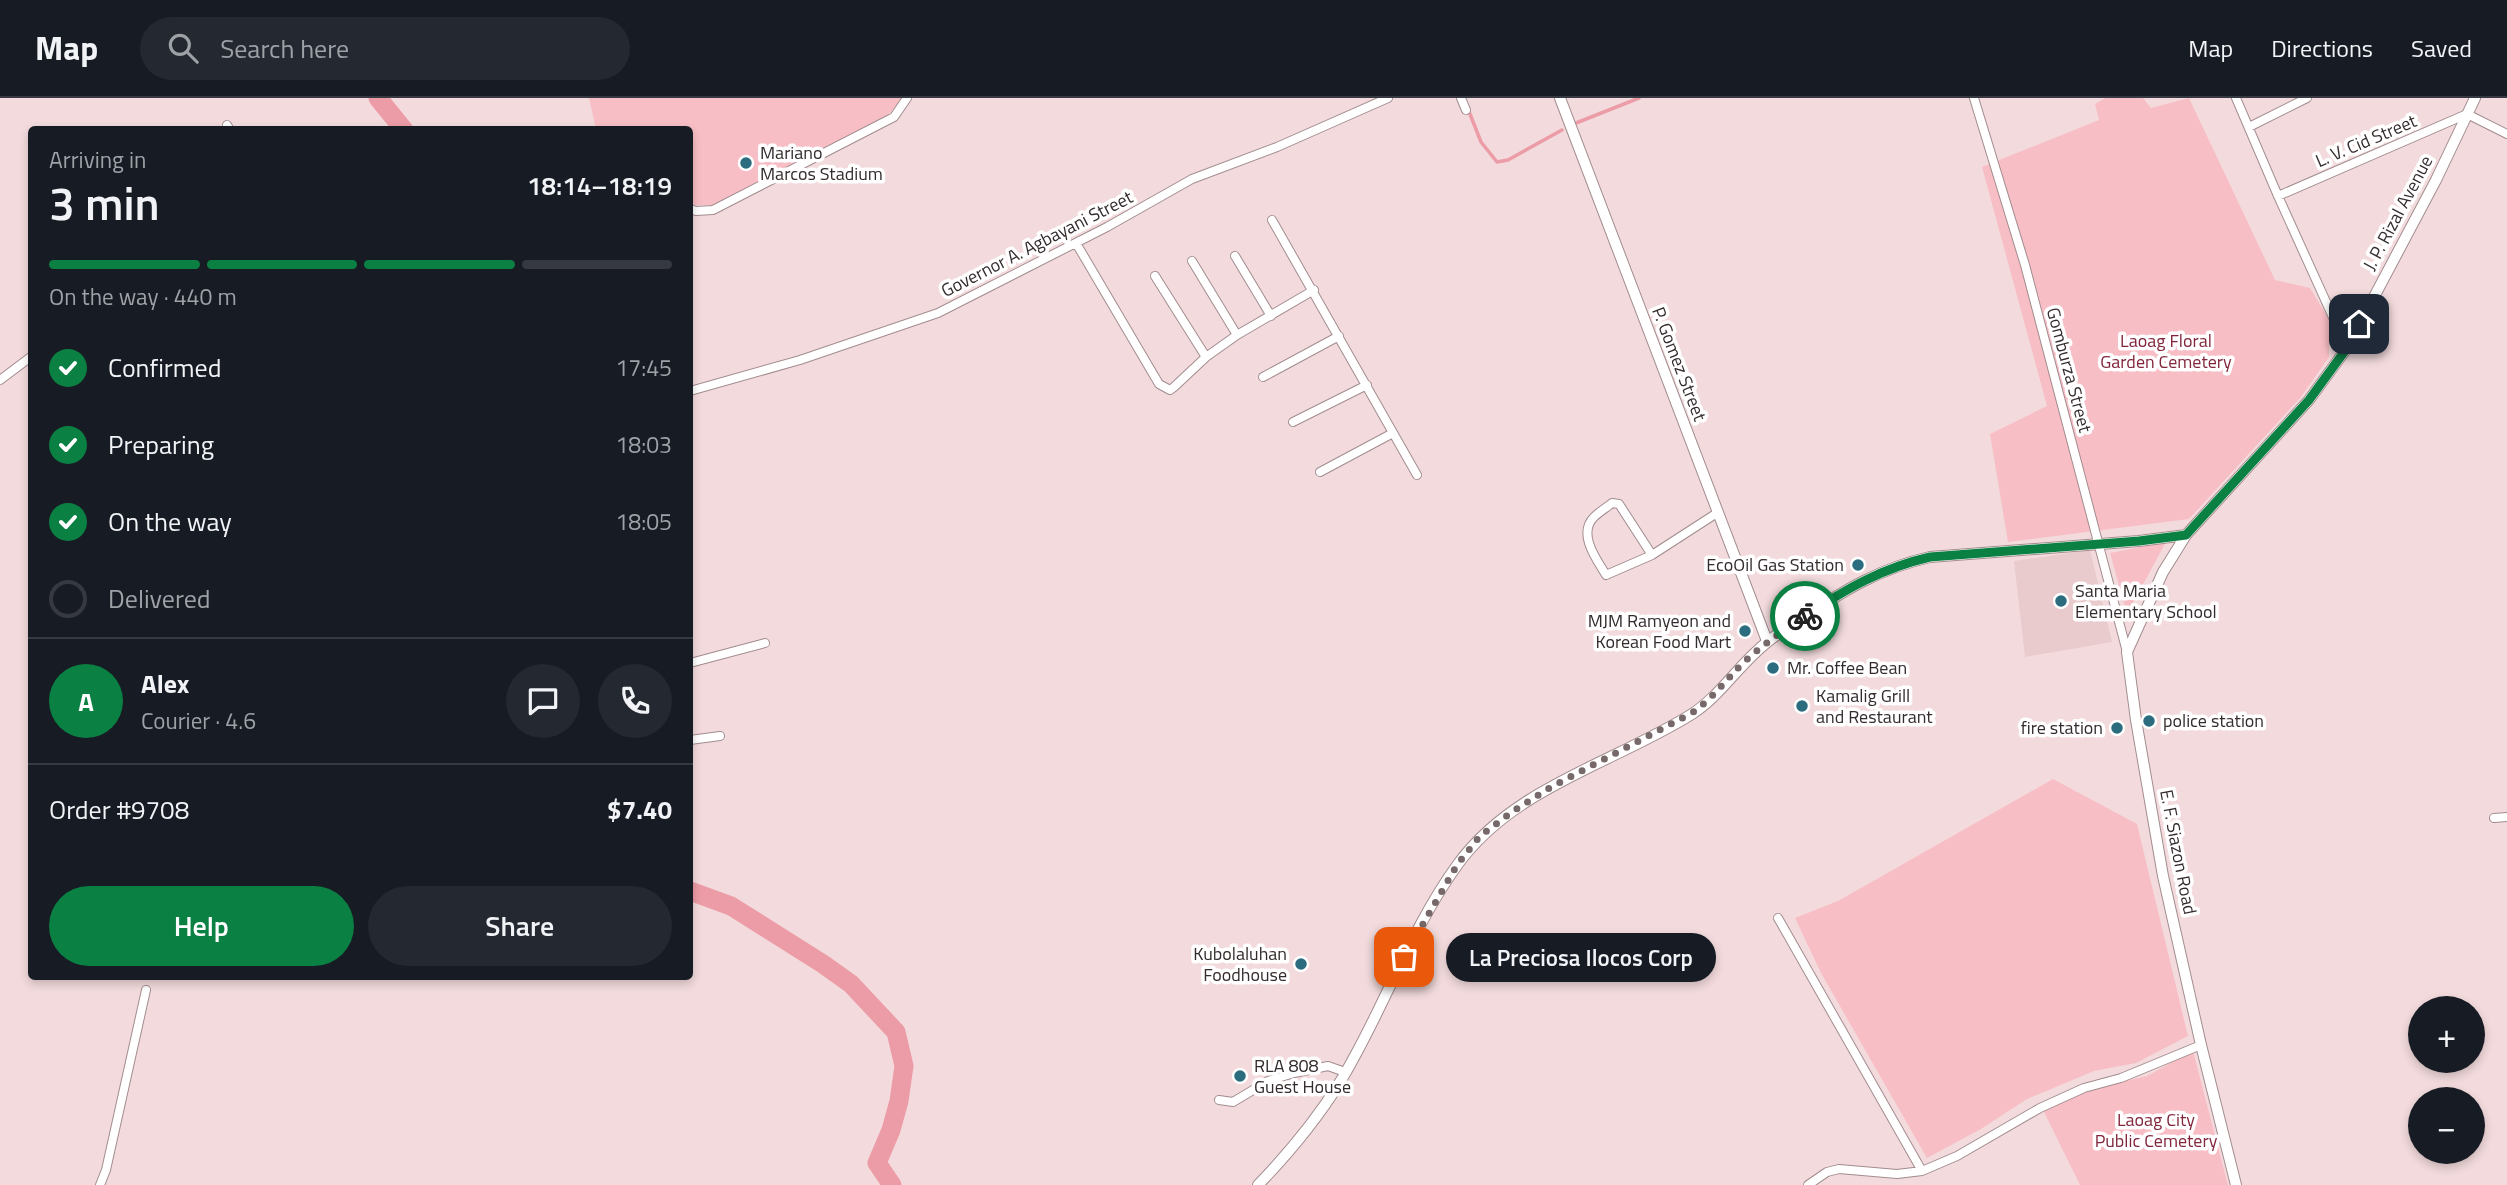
<!DOCTYPE html>
<html lang="en">
<head>
<meta charset="utf-8">
<style>
  body { margin:0; font-family:"Titillium Web",sans-serif; background:#242831; color:#f1f3f6; height:100vh; display:flex; flex-direction:column; font-size:26px; white-space:nowrap }
  * { box-sizing:border-box; margin:0 }
  p { font-size:23px; color:#9ea1a6 }
  .icon { flex:none; width:38px; height:38px; fill:none; stroke:currentColor; stroke-width:2; stroke-linecap:round; stroke-linejoin:round }
  .map { position:relative; flex:1; overflow:hidden }
  .sheet { position:absolute; left:28px; top:28px; width:665px; height:854px; display:flex; flex-direction:column; background:#171b24; border-radius:7px; box-shadow:0 4px 10px #0003 }
  .sheet>* { flex:none }
  .buttons { position:absolute; left:2408px; top:898px; display:grid; gap:14px }
  .buttons a { display:grid; place-items:center; width:77px; height:77px; border-radius:50%; background:#171b24; box-shadow:0 4px 10px #0003; font-size:35px }
  .pin { position:absolute; display:grid; place-items:center; width:60px; height:60px; color:#fff; margin:-30px; border-radius:14px; box-shadow:0 4px 10px #0006 }
  .courier { position:absolute; display:grid; place-items:center; width:70px; height:70px; margin:-35px; border:5px solid #0b8043; border-radius:50%; background:#fff; color:#222; box-shadow:0 2px 9px #0007 }
  .bubble { position:absolute; height:49px; border-radius:24px; background:#171b24; box-shadow:0 4px 10px #0003; font-size:23px; font-weight:600; line-height:49px; text-align:center }
  .headline em { font-style:normal; font-weight:600 }
  .headline div { display:flex; flex-direction:column-reverse }
  .headline { display:flex; align-items:center; justify-content:space-between; height:119px; padding:0 21px }
  h1 { font-size:46px; font-weight:600; line-height:52px }
  .bar { display:grid; grid-template-columns:repeat(4,1fr); gap:10px 7px; align-content:center; height:84px; padding:0 21px }
  .bar i { height:9px; border-radius:5px; background:#363941 }
  .bar .selected { background:#0b8043 }
  .bar p { grid-column:span 4 }
  .line { display:flex; align-items:center; gap:18px; padding:0 21px; border-top:2px solid #363941 }
  .line div { flex:1 }
  .round { display:grid; place-items:center; flex:none; width:74px; height:74px; border-radius:37px; background:#242831 }
  ol { padding:0 21px; list-style:none }
  li { display:flex; align-items:center; gap:21px; height:77px }
  li p { margin-inline-start:auto }
  li .icon { padding:7px; border-radius:50%; background:#0b8043; color:#fff; stroke-width:4 }
  li:last-child { color:#9ea1a6 }
  li i { width:38px; height:38px; border:4px solid #363941; border-radius:50% }
  .button { display:flex; gap:14px; margin-top:auto; padding:14px 21px }
  .button a { flex:1; height:80px; border-radius:42px; background:#0b8043; color:#fff; font-size:28px; font-weight:600; line-height:80px; text-align:center }
  .button a+a { background:#242831; color:#f1f3f6 }
  header { display:flex; align-items:center; gap:42px; box-sizing:border-box; height:98px; padding:0 35px; background:#171b24; border-bottom:2px solid #363941 }
  header strong { font-size:33px }
  nav { display:flex; gap:38px; margin-inline-start:auto; font-size:24px }
  .search { width:490px; height:63px; background:#242831; display:flex; align-items:center; gap:18px; box-sizing:border-box; padding:0 24px; border-radius:38px; color:#9ea1a6; font-size:26px }
  .map>svg:first-child { display:block }
  .built { fill:#e9cacd }
  .green { fill:#f8bec5 }
  .lines { fill:none; stroke-linecap:round; stroke-linejoin:round }
  .stream { stroke:#ec9ca6; stroke-width:3.5 }
  .river { stroke:#ec9ca6; stroke-width:19 }
  .street-casing { stroke:#a28c8e; stroke-width:10 }
  .secondary-casing { stroke:#a28c8e; stroke-width:12 }
  .street { stroke:#fff; stroke-width:8 }
  .secondary { stroke:#fff; stroke-width:10 }
  .done { stroke:#77696a; stroke-width:7; stroke-dasharray:0 12.6 }
  .route { stroke:#0b8043; stroke-width:9 }
  .poi-dot { fill:#2b6c7f; stroke:#fff; stroke-width:2.5 }
  .labels { text-anchor:middle; stroke-width:7; stroke-linejoin:round; paint-order:stroke }
  .street-label { font-size:18px; fill:#342c2c; stroke:#fff }
  .poi-label { font-size:18px; fill:#342c2c; stroke:#fff; text-anchor:start }
  .park-label { font-size:18px; fill:#81253a; stroke:#fff }
</style>
</head>
<body>
<header>
<strong>Map</strong>
<div class="search"><svg class="icon" aria-label="search" viewBox="0 0 24 24"><circle cx="10" cy="10" r="6"/><path d="M15 15l6 6"/></svg>Search here</div>
<nav><a>Map</a><a>Directions</a><a>Saved</a></nav>
</header>
<div class="map">
<svg width="2507" height="1087" viewBox="0 0 2507 1087">
  <rect width="100%" height="100%" fill="#f3dbdd"/>
  <path class="built" d="M2090 452 2112 544 2025 559 2014 463Z"/>
  <path class="green" d="M589 0H902L890 15 869 30 716 107H690V32L596 31Z
    M2105 0H2143L2151 10 2189 0 2275 182 2310 190 2329 221V259L2301 299 2189 421 2008 444 1990 336 2047 308 1982 69 2099 22 2095 6Z
    M2166 444 2127 516 2110 455Z
    M2053 681 2137 726 2188 938 2136 965 2094 973 2027 1001 1981 1031 1927 1060 1821 875 1795 820 1838 803Z
    M2193 953 2228 1087H2080L2043 1012 2098 989 2147 978Z"/>
  <g class="lines">
    <path class="stream" d="M1468 11 1481 44 1497 64 1508 62 1562 32
      M1576 25 1639 0"/>
    <path class="river" d="M378 0 404 32
      M690 793 731 808 823 866 851 886 896 934 904 968 899 1003 891 1032 877 1065 892 1087"/>
    <defs>
      <path id="street" d="M1461 0 1466 12
        M1974 0 2025 167 2127 554
        M2236 0 2278 98 2347 250
        M227 27 230 32
        M2249 29 2307 0
        M2278 98 2467 16 2507 36
        M690 111 696 113 713 112 894 19 907 0
        M1272 122 1417 377
        M1076 145 1159 286 1170 292 1174 289 1206 259 1237 237 1314 192
        M1235 158 1271 218
        M1192 163 1237 237
        M1155 178 1206 259
        M1263 279 1339 238
        M0 282 32 258
        M690 293 800 262 938 215 1107 129 1192 81 1277 49 1388 0
        M1293 324 1367 287
        M1320 374 1393 335
        M1652 457 1619 406 1612 405C1606 410 1599 414 1594 419 1577 436 1597 462 1606 477L1652 457 1717 415
        M690 565 765 545
        M690 642 720 638
        M2494 720 2507 719
        M1778 820 1922 1073
        M1219 1002 1233 1004 1268 983 1294 975 1328 968 1345 974
        M100 1087 106 1072 146 892
        M1808 1087 1827 1074 1839 1071 1897 1076 1922 1073 1957 1058 2040 1010 2084 990 2121 980 2201 947"/>
      <path id="secondary" d="M1560 0 1767 543
        M1258 1087C1288 1056 1317 1021 1340 984 1383 914 1409 833 1458 766 1514 689 1614 665 1692 616 1717 600 1734 574 1756 554 1770 540 1786 530 1803 520 1844 492 1881 470 1930 459L2139 443 2186 437
        M2236 1087 2201 947 2163 778 2136 622 2127 554 2163 474 2186 437 2309 302 2347 250 2436 82 2475 0"/>
    </defs>
    <use href="#street" class="street-casing"/>
    <use href="#secondary" class="secondary-casing"/>
    <use href="#street" class="street"/>
    <use href="#secondary" class="secondary"/>
  </g>
  <g class="lines">
    <path class="done" d="M1404 859 1457 767 1480 738 1512 714 1551 689 1692 615C1714 599 1725 583 1743 565 1762 547 1783 533 1805 518"/>
    <path class="route" d="M1805 518C1846 491 1882 470 1930 459L2139 443 2186 437 2309 302 2347 250 2359 226"/>
  </g>
  <g class="poi-dot">
    <circle cx="746" cy="65" r="7"/>
    <circle cx="1858" cy="467" r="7"/>
    <circle cx="2061" cy="503" r="7"/>
    <circle cx="1745" cy="533" r="7"/>
    <circle cx="1773" cy="570" r="7"/>
    <circle cx="1802" cy="608" r="7"/>
    <circle cx="2149" cy="623" r="7"/>
    <circle cx="2117" cy="630" r="7"/>
    <circle cx="1301" cy="866" r="7"/>
    <circle cx="1240" cy="978" r="7"/>
  </g>
  <g class="labels">
    <g class="street-label">
      <text transform="translate(2366 43) rotate(-23)" y="6">L. V. Cid Street</text>
      <text transform="translate(2398 115) rotate(-62)" y="6">J. P. Rizal Avenue</text>
      <text transform="translate(1037 146) rotate(-27)" y="6">Governor A. Agbayani Street</text>
      <text transform="translate(1679 266) rotate(69)" y="6">P. Gomez Street</text>
      <text transform="translate(2069 272) rotate(75)" y="6">Gomburza Street</text>
      <text transform="translate(2178 754) rotate(79)" y="6">E. F. Siazon Road</text>
    </g>
    <g class="poi-label">
      <text x="760" y="61">Mariano<tspan x="760" dy="21">Marcos Stadium</tspan></text>
      <text x="1844" y="473" text-anchor="end">EcoOil Gas Station</text>
      <text x="2075" y="499">Santa Maria<tspan x="2075" dy="21">Elementary School</tspan></text>
      <text x="1731" y="529" text-anchor="end">MJM Ramyeon and<tspan x="1731" dy="21">Korean Food Mart</tspan></text>
      <text x="1787" y="576">Mr. Coffee Bean</text>
      <text x="1816" y="604">Kamalig Grill<tspan x="1816" dy="21">and Restaurant</tspan></text>
      <text x="2163" y="629">police station</text>
      <text x="2103" y="636" text-anchor="end">fire station</text>
      <text x="1287" y="862" text-anchor="end">Kubolaluhan<tspan x="1287" dy="21">Foodhouse</tspan></text>
      <text x="1254" y="974">RLA 808<tspan x="1254" dy="21">Guest House</tspan></text>
    </g>
    <g class="park-label">
      <text x="2166" y="249">Laoag Floral<tspan x="2166" dy="21">Garden Cemetery</tspan></text>
      <text x="2156" y="1028">Laoag City<tspan x="2156" dy="21">Public Cemetery</tspan></text>
    </g>
  </g>
</svg>
<div class="buttons">
<a>+</a>
<a>−</a>
</div>
<div class="pin" style="left:1404px;top:859px;background:#ea580c"><svg class="icon" aria-label="bag" viewBox="0 0 24 24"><path d="M5 8h14l-1 12H6zM9 8a3 3 0 0 1 6 0"/></svg></div>
<div class="pin" style="left:2359px;top:226px;background:#1f2937"><svg class="icon" aria-label="home" viewBox="0 0 24 24"><path d="M3 11l9-7 9 7M6 9v11h12V9"/></svg></div>
<div class="courier" style="left:1805px;top:518px"><svg class="icon" aria-label="bike" viewBox="0 0 24 24"><circle cx="6" cy="16" r="4"/><circle cx="18" cy="16" r="4"/><path d="M6 16l4-8h5l3 8M10 8l3 8H6M13 5h3"/></svg></div>
<div class="bubble" style="left:1446px;top:835px;width:270px">La Preciosa Ilocos Corp</div>
<section class="sheet">
<div class="headline"><div><h1>3 min</h1><p>Arriving in</p></div><em>18:14–18:19</em></div>
<div class="bar"><i class="selected"></i><i class="selected"></i><i class="selected"></i><i></i><p>On the way · 440 m</p></div>
<ol>
<li><svg class="icon" aria-label="check" viewBox="0 0 24 24"><path d="M5 12l5 5 9-10"/></svg>Confirmed<p>17:45</p></li>
<li><svg class="icon" aria-label="check" viewBox="0 0 24 24"><path d="M5 12l5 5 9-10"/></svg>Preparing<p>18:03</p></li>
<li><svg class="icon" aria-label="check" viewBox="0 0 24 24"><path d="M5 12l5 5 9-10"/></svg>On the way<p>18:05</p></li>
<li><i></i>Delivered</li>
</ol>
<div class="line" style="height:126px"><b class="round" style="background:#0b8043;color:#fff">A</b><div><b>Alex</b><p>Courier · 4.6</p></div><a class="round"><svg class="icon" aria-label="chat" viewBox="0 0 24 24"><path d="M4 5h16v11H9l-5 4z"/></svg></a><a class="round"><svg class="icon" aria-label="phone" viewBox="0 0 24 24"><path d="M5 4h4l2 5-3 2q2 4 5 5l2-3 5 2v4C11 20 4 13 5 4z"/></svg></a></div>
<div class="line" style="height:91px"><div>Order #9708</div><b>$7.40</b></div>
<div class="button"><a>Help</a><a>Share</a></div>
</section>
</div>
</body>
</html>
